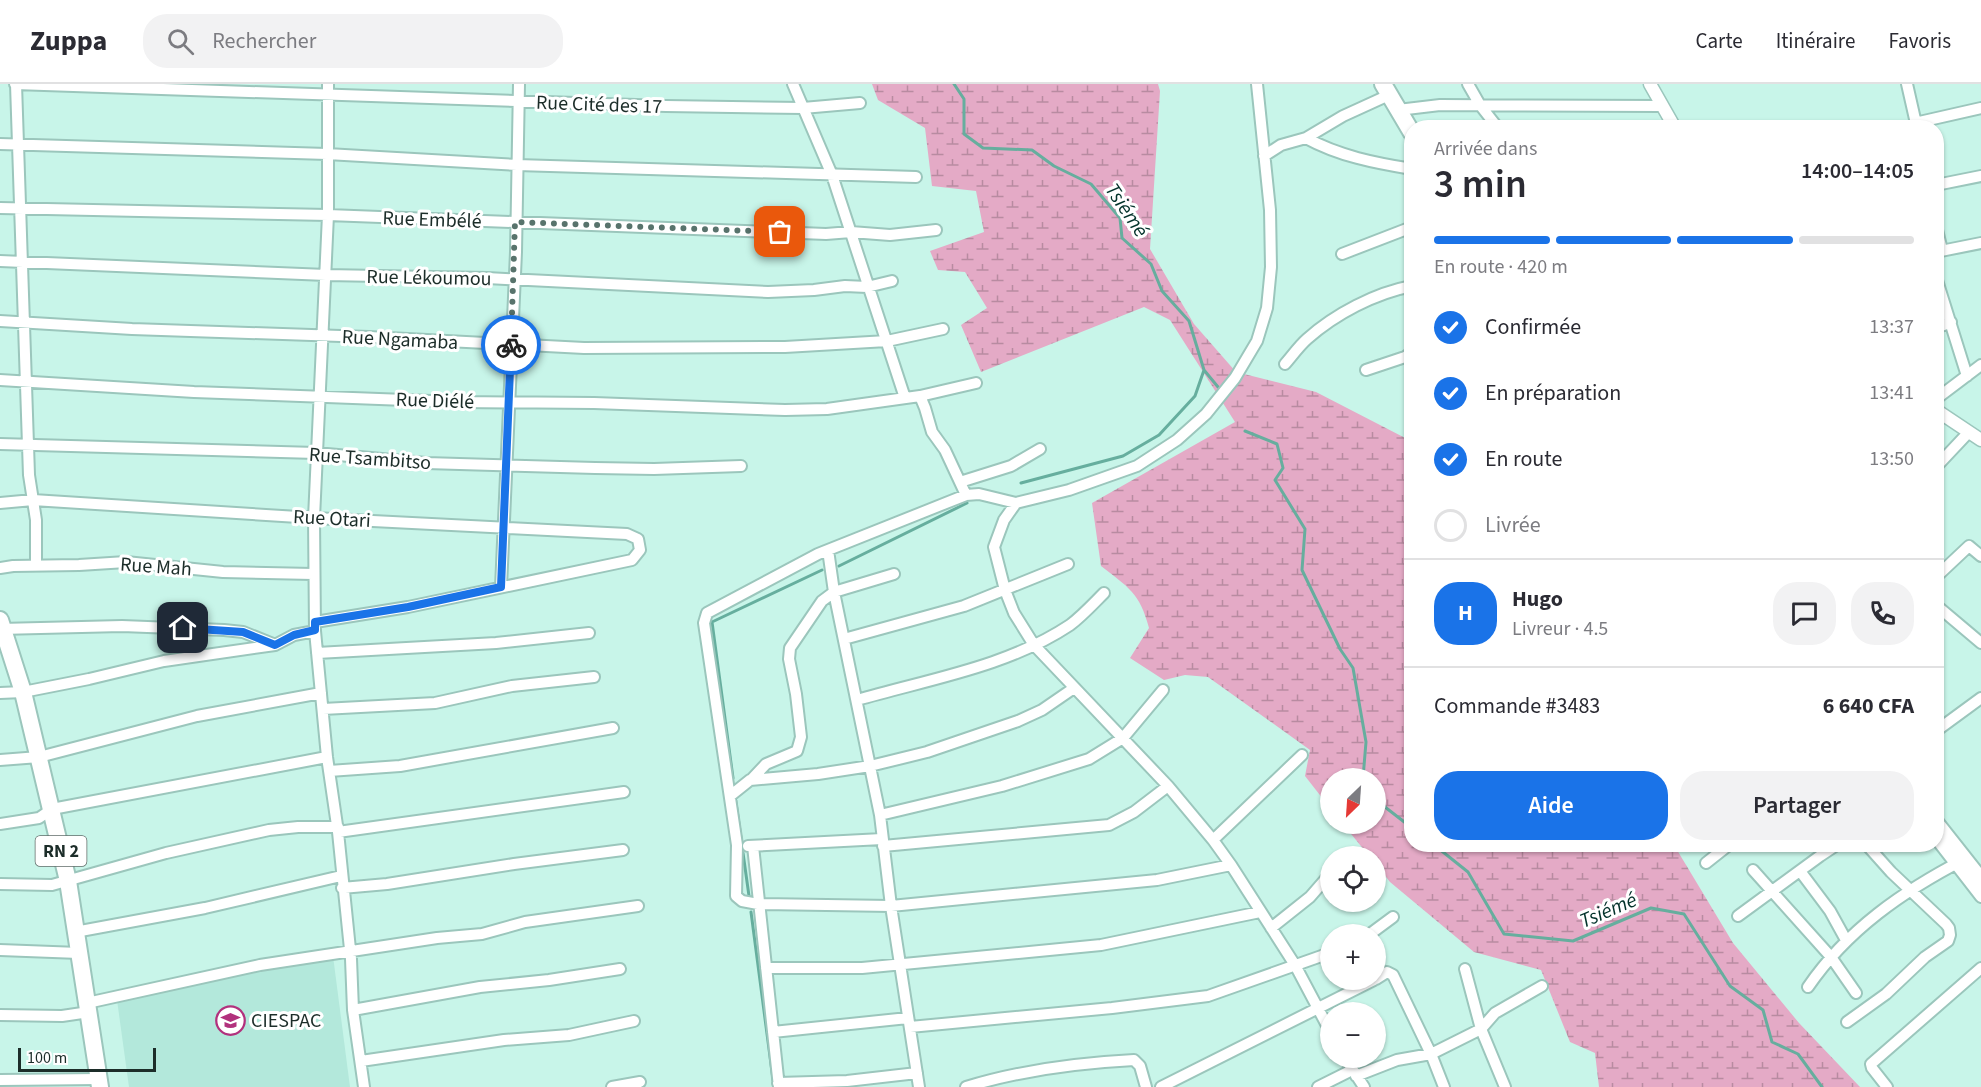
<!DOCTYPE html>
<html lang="fr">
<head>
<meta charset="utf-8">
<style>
  body { margin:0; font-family:"Source Sans 3",sans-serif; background:#f2f2f3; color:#2b2b33; height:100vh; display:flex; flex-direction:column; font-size:22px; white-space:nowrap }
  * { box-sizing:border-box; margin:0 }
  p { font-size:20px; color:#7c7c81 }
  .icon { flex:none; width:33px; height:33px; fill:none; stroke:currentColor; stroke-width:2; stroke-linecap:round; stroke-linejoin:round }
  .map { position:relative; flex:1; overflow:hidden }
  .details { position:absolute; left:1404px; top:36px; width:540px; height:732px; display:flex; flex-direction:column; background:#fff; border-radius:24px; box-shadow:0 2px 4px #0004 }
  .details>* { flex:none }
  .needle { width:39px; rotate:205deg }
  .controls { position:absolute; left:1320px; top:684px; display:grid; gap:12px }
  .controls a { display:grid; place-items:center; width:66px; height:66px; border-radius:50%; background:#fff; box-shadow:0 2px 4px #0004; font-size:30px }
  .scale { position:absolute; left:18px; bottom:15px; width:138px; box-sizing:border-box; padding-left:6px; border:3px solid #1c2d29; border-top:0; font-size:16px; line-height:21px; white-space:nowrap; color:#1c2d29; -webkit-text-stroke:4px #fff; paint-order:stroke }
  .pin { position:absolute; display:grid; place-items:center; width:51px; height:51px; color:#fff; margin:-26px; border-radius:12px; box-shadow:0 3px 9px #0006 }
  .courier { position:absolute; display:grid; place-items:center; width:60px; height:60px; margin:-30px; border:4px solid #1a73e8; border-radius:50%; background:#fff; color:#222; box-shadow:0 2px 8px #0007 }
  .head em { font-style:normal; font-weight:600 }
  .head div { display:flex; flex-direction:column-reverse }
  .head { display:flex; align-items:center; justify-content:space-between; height:102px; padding:0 30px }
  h1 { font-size:39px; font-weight:600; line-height:45px }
  .bar { display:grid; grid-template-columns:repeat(4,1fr); gap:9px 6px; align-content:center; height:72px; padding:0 30px }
  .bar i { height:8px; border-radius:4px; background:#e1e1e2 }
  .bar .selected { background:#1a73e8 }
  .bar p { grid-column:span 4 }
  .line { display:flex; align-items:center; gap:15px; padding:0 30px; border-top:2px solid #e1e1e2 }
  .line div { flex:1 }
  .round { display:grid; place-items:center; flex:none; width:63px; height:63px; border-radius:24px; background:#f2f2f3 }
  ol { padding:0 30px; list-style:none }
  li { display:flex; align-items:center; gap:18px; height:66px }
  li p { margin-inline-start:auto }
  li .icon { padding:6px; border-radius:50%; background:#1a73e8; color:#fff; stroke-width:4 }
  li:last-child { color:#7c7c81 }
  li i { width:33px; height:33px; border:3px solid #e1e1e2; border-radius:50% }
  .cta { display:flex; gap:12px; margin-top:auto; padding:12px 30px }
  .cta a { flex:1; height:69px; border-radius:24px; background:#1a73e8; color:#fff; font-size:24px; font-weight:600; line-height:69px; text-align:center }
  .cta a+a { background:#f2f2f3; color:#2b2b33 }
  header { display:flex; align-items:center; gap:36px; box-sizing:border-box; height:84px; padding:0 30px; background:#fff; border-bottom:2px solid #e1e1e2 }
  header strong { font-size:28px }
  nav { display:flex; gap:33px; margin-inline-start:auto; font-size:21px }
  .search { width:420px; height:54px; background:#f2f2f3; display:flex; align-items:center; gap:15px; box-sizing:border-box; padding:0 21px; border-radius:24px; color:#7c7c81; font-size:22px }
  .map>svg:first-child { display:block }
  .built { fill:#b3e8db }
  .wetland { fill:url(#wetland-marsh) }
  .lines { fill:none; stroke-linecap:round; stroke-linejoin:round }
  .stream { stroke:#66ae9e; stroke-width:3 }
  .minor-casing { stroke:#9bc6bc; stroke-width:14 }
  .tertiary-casing { stroke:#9bc6bc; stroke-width:15 }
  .primary-casing { stroke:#9bc6bc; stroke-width:20 }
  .trunk-casing { stroke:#9bc6bc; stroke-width:20 }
  .minor { stroke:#fff; stroke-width:10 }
  .tertiary { stroke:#fff; stroke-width:12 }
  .primary { stroke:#fff; stroke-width:16 }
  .trunk { stroke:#fff; stroke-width:16 }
  .done { stroke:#58736c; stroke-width:6; stroke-dasharray:0 10.8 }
  .route { stroke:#1a73e8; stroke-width:8 }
  .labels { text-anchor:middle; stroke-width:6; stroke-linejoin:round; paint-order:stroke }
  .shield { fill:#fff; stroke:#606c69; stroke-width:1.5 }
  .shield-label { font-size:18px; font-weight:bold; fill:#1c2d29 }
  .street-label { font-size:20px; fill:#1c2d29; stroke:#fff }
  .poi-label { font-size:20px; fill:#1c2d29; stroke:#fff; text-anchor:start }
  .water-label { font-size:21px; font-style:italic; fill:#02322a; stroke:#fff }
</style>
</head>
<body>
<header>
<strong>Zuppa</strong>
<div class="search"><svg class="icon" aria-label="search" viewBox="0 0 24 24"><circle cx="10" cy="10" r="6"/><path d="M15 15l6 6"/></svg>Rechercher</div>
<nav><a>Carte</a><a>Itinéraire</a><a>Favoris</a></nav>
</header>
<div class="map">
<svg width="1981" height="1003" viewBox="0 0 1981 1003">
  <defs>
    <pattern id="wetland-marsh" width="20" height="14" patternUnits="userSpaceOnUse" patternTransform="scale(1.5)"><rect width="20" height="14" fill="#e4aac6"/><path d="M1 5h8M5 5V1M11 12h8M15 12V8" fill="none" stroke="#b88ba1"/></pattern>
  </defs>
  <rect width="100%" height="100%" fill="#c8f5e9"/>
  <path class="built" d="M333 872 350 1003H129L117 916Z"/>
  <path class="wetland" d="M872 0H1158L1160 7 1150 165 1194 240 1236 288 1316 308 1411 357 1412 760 1674 761 1733 859 1799 939 1860 1003H1599L1595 969 1570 958 1541 886 1474 868 1390 798 1376 780V772H1369L1343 740H1376V694H1330V724L1305 692 1310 666 1208 593 1185 591 1164 596 1130 574 1149 544C1140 509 1128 503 1101 482L1092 419 1235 338 1170 236 1144 223 981 288 961 241 987 224 965 188 938 186 930 167 984 148 976 107 932 102 925 44 878 16Z"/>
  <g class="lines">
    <path class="stream" d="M954 0 964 15V50L983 64 1032 66 1054 82 1091 100 1120 134 1122 154 1151 180 1162 207 1189 237 1204 286 1218 303
      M1245 347 1277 360 1283 384 1275 396 1305 445 1302 486 1340 565 1353 584 1366 658 1363 694
      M1021 399 1123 372 1159 351 1195 312 1204 286
      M839 482 967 419
      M733 694 712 538 822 486
      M735 712 741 754
      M1376 716 1412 744
      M1433 760 1468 788 1504 850 1573 857 1651 824 1684 830 1730 902 1763 926 1772 958 1798 970 1822 1003
      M743 769 749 812
      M751 828 774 1003"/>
    <defs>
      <path id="minor" d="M15 0 666 22 803 24 860 19
        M16 0 29 391 36 436V481
        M328 0V131L314 434 315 547 327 673 338 748 351 875 353 926 364 1003
        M793 0 832 91 905 314
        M1257 0 1270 126 1271 183 1267 224 1257 257 1235 294 1206 330 1177 356 1137 382 1069 406 1016 419 1004 436 994 463 1005 506 1014 529 1034 561 1168 702 1213 756 1231 781 1295 881 1330 947
        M1468 0 1480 21 1498 44
        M1907 0 1917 44
        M1398 26 1440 21 1662 22
        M1915 39 1981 24
        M1306 54C1339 72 1375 79 1412 85
        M0 60 327 70 517 81 916 93
        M1264 72 1281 61 1306 54 1343 32 1389 11
        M1936 101 1981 92
        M0 124 328 131 826 150 851 148 890 151 936 146
        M1936 142 1942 166
        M1936 168 1981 159
        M1342 170 1412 143
        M0 177 326 191 487 194 768 208 814 206 845 202 867 203 892 197
        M1936 193 1967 292
        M0 237 132 245 369 253 584 264 785 263 887 257 943 245
        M1936 244 1951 238
        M1285 280C1292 272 1299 262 1307 255 1335 230 1375 209 1412 202
        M1366 286 1405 273 1412 268
        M0 296 194 308 458 318 594 319 785 326 827 325 920 312 976 299
        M920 312 925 324 932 348 945 366 966 411
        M1936 315 1981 281
        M0 360 316 369 426 379 595 384 654 385 741 382
        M1936 383 1968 349
        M960 398 1011 382 1040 365
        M0 419 33 416 314 434 627 450 638 455 640 466 632 476 408 523 315 538
        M1016 419 979 410 966 411 818 470 707 529 704 539 737 761 736 812 742 817 758 820 891 822 1157 796 1231 781
        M828 466 834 508 880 731 891 822 919 1003
        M0 484 13 482 79 481 126 478 223 488 313 490
        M1936 493 1969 462 1981 472
        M501 503 516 168 519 0
        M1936 521 1981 559
        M0 545 122 542 224 546 243 548 273 560
        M844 555 964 522 1068 480
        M317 569 496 559 589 549
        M0 609 23 608 89 595 164 577 275 561 294 551 315 547
        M857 616C929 595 1007 583 1070 541 1082 532 1093 520 1104 509
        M323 625 435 619 512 602 594 593
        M1936 647 1981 614
        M0 676 39 673 197 632 321 609
        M329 687 400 682 613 644
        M751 696 766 680 797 667 801 653 796 610 789 575 790 564 822 517 834 508 894 490
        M730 712 750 696 818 690 870 682 927 668 1018 637 1042 626 1074 604
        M880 731 1002 702 1089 675 1123 654 1163 606
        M0 740 39 734 52 725 327 673
        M338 748 624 708
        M1936 755 1981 813
        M1213 756 1302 671
        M748 762 882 755
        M753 762 779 1003
        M883 762 1109 741 1134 728 1168 702
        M1706 779 1730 760
        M1753 786 1831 873 1856 909
        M1800 787 1830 827 1846 856
        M0 800 52 801 166 769 269 746 298 743H338
        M342 804 387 800 514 780 623 766
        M1738 832 1820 772 1838 760
        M1271 844 1310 813 1330 790
        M75 848 205 824 341 792
        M1370 850 1393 833
        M0 866 79 869
        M766 884H862L1101 861 1260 828
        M1465 885 1481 945 1505 1003
        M1376 895 1387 888 1393 891 1431 970 1444 1003
        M1808 903C1847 846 1903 807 1965 775
        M87 919 260 881 437 854 482 850 525 838 638 822
        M353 926 480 903 549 896 620 885
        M0 931 62 932 89 928
        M1847 938 1886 910 1925 873 1948 857 1950 851 1949 844 1946 840 1891 788 1866 760
        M910 943 1112 924 1208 912 1330 869
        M773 948 908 934
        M1345 974 1364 1003
        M361 977 504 956 569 951 634 937
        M1356 992 1397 976 1431 970 1481 945 1495 929 1542 902
        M0 996 99 995
        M778 999 847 997 917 989
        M612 1003 640 998
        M966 1003C1021 986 1076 979 1134 976L1140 982 1146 1003
        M1161 1003 1374 896
        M1318 1003 1352 986
        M1887 1003 1872 984 1871 980 1981 884"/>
      <path id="tertiary" d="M1650 0 1675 44
        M1936 326 1981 356"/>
      <path id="primary" d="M1383 0 1412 49
        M1936 740 1981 797"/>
      <path id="trunk" d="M0 536 23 608 68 797 100 1003"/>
    </defs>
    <use href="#minor" class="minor-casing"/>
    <use href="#tertiary" class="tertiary-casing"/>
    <use href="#primary" class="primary-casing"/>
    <use href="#trunk" class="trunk-casing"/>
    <use href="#minor" class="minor"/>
    <use href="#tertiary" class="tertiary"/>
    <use href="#primary" class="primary"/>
    <use href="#trunk" class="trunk"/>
  </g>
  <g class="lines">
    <path class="done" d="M511 261 515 138 780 148"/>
    <path class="route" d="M183 544 243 548 275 561 294 551 315 546V538L408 523 501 503 511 261"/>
  </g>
  <defs>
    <symbol id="university-ring" viewBox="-11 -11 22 22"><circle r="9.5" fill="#fff" stroke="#b2317d" stroke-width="1.5"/><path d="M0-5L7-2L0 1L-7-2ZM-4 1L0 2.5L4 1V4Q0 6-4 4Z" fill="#b2317d"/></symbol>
  </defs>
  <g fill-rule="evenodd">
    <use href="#university-ring" x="214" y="920" width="33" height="33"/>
  </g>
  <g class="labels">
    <rect class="shield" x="35.5" y="752" width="51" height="30" rx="4.5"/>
    <g class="shield-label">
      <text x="61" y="773">RN 2</text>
    </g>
    <g class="street-label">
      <text transform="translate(599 20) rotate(2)" y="7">Rue Cité des 17</text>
      <text transform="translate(432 135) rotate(2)" y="7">Rue Embélé</text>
      <text transform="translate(429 193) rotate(1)" y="7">Rue Lékoumou</text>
      <text transform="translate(400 255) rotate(3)" y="7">Rue Ngamaba</text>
      <text transform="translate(435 316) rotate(2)" y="7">Rue Diélé</text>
      <text transform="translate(370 374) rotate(4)" y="7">Rue Tsambitso</text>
      <text transform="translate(332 434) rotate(3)" y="7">Rue Otari</text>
      <text transform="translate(156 482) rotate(4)" y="7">Rue Mah</text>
    </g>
    <g class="poi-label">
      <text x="251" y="943">CIESPAC</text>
    </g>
    <g class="water-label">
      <text transform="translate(1127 126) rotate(56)" y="7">Tsiémé</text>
      <text transform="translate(1608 826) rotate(-23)" y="7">Tsiémé</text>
    </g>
  </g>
</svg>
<div class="controls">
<a><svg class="needle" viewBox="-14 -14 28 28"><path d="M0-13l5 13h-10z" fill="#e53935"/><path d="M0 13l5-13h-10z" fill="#7c7c81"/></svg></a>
<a><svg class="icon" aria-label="locate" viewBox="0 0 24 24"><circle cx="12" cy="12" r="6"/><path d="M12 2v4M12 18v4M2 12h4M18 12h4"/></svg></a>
<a>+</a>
<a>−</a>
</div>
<div class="scale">100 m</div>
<div class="pin" style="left:780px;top:148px;background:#ea580c"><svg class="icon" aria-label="bag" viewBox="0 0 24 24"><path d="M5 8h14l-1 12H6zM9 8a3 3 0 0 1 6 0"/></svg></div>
<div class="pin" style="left:183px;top:544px;background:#1f2937"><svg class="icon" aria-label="home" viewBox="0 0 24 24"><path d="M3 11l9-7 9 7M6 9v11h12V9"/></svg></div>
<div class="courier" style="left:511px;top:261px"><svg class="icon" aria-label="bike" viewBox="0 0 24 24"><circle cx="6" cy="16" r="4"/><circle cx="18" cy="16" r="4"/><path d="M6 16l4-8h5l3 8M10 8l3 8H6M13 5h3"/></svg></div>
<section class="details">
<div class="head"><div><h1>3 min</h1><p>Arrivée dans</p></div><em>14:00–14:05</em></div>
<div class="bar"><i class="selected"></i><i class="selected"></i><i class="selected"></i><i></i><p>En route · 420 m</p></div>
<ol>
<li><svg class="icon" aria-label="check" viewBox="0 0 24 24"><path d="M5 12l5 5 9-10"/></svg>Confirmée<p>13:37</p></li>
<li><svg class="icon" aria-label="check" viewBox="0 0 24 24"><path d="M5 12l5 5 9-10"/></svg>En préparation<p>13:41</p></li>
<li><svg class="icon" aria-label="check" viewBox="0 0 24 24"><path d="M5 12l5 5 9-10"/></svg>En route<p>13:50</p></li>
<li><i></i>Livrée</li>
</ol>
<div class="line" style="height:108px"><b class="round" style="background:#1a73e8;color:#fff">H</b><div><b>Hugo</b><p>Livreur · 4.5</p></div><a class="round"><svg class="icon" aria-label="chat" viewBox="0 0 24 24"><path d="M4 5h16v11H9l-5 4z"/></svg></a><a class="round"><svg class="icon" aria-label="phone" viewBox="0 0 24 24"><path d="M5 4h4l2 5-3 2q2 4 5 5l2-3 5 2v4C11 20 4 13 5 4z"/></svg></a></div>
<div class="line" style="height:78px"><div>Commande #3483</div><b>6 640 CFA</b></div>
<div class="cta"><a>Aide</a><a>Partager</a></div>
</section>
</div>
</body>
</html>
